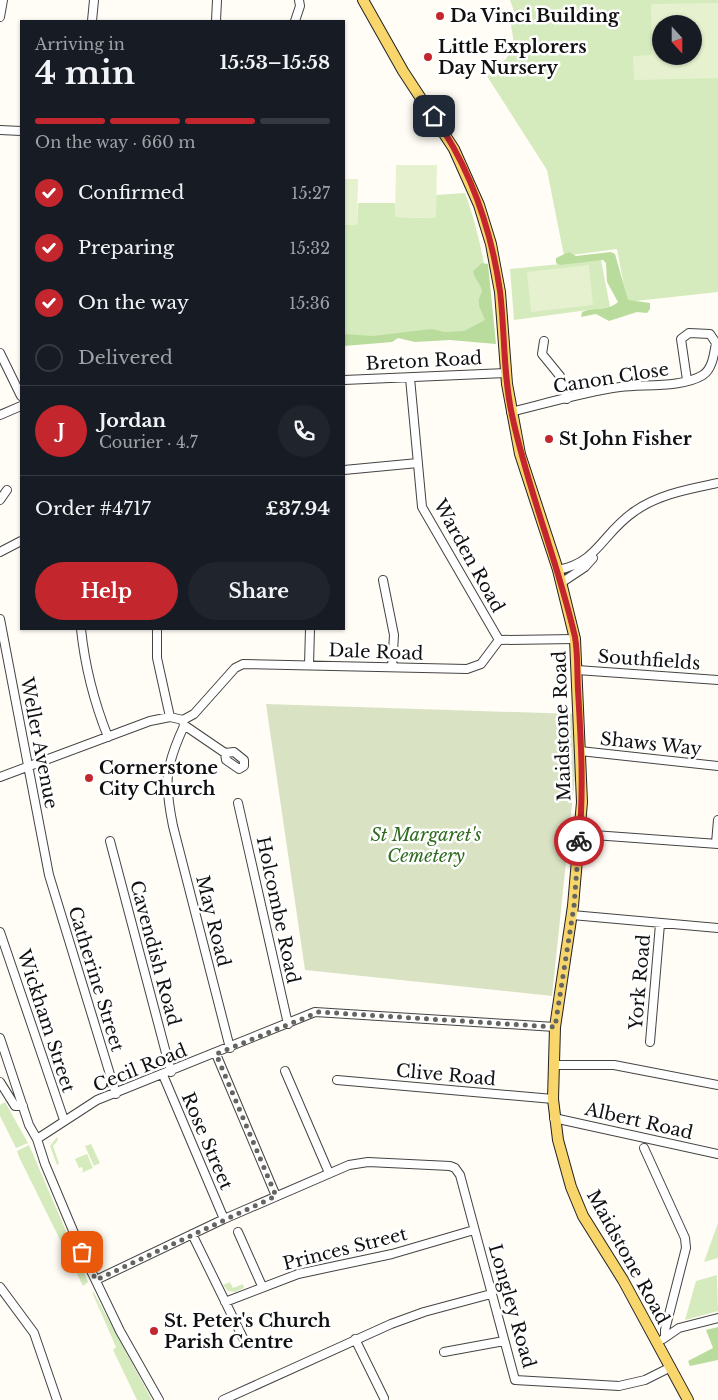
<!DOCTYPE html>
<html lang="en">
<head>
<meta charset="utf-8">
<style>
  body { margin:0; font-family:"Libre Baskerville",serif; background:#20242c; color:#f1f3f6; height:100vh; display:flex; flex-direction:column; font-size:19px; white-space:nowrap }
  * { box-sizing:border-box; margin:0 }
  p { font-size:16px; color:#9ea1a6 }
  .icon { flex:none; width:28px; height:28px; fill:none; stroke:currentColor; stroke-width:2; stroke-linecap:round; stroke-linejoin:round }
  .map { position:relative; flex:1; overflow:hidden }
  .details { position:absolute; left:20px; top:20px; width:325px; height:610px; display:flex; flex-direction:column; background:#171b24; border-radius:0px; box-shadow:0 1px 4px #0004 }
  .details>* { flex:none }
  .needle { width:32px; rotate:159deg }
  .buttons { position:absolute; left:652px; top:15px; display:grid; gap:10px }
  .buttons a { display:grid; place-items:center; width:50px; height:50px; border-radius:50%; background:#171b24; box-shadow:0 1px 4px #0004; font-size:25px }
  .pin { position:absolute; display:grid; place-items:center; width:42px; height:42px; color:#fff; margin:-21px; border-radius:10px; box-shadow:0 2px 8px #0006 }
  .courier { position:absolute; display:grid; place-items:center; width:50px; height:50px; margin:-25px; border:4px solid #c4262e; border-radius:50%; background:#fff; color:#222; box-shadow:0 1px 6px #0007 }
  .headline em { font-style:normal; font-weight:700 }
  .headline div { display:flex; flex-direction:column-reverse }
  .headline { display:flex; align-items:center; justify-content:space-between; height:85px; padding:0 15px }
  h1 { font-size:32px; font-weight:700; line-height:38px }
  .bar { display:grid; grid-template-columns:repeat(4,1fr); gap:8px 5px; align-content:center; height:60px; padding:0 15px }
  .bar i { height:6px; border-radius:4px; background:#363941 }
  .bar .on { background:#c4262e }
  .bar p { grid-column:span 4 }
  .line { display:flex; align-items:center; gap:12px; padding:0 15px; border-top:1px solid #363941 }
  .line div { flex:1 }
  .round { display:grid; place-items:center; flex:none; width:52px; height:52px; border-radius:26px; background:#20242c }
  ol { padding:0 15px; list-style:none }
  li { display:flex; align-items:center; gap:15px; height:55px }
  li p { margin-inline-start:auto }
  li .icon { padding:5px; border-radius:50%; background:#c4262e; color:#fff; stroke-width:4 }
  li:last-child { color:#9ea1a6 }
  li i { width:28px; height:28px; border:2px solid #363941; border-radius:50% }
  .cta { display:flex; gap:10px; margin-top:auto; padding:10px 15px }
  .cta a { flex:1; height:58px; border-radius:30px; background:#c4262e; color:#fff; font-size:20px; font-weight:700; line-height:58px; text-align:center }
  .cta a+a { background:#20242c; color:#f1f3f6 }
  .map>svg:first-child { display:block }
  .green { fill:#d5ebbd; fill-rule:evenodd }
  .forest { fill:#b9dc9c }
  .cemetery { fill:#d9e3c4 }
  .pitch { fill:#e6f2cf; fill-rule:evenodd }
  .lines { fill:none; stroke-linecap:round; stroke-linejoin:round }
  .minor-casing { stroke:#444; stroke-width:10 }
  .major-casing { stroke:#222; stroke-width:12 }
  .minor { stroke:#fff; stroke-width:8 }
  .major { stroke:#f9d66b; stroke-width:10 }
  .done { stroke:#646461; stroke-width:5; stroke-dasharray:0 9 }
  .route { stroke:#c4262e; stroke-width:6 }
  .poi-dot { fill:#c4262e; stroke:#fff; stroke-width:2 }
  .labels { text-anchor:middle; stroke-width:5; stroke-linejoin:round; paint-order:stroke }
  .poi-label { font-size:18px; font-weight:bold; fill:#111; stroke:#fff; text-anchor:start }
  .street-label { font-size:18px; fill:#111; stroke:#fff }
  .park-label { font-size:18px; font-style:italic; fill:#2f6b1f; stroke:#fff }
</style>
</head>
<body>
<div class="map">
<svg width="718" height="1400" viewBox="0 0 718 1400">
  <rect width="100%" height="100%" fill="#fffdf5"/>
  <path class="green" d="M510 0H718V292L627 302 617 249 564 256 547 170 485 73 506 59 514 44 511 25 514 11ZM661 24H694V56H661Z
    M465 193C482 240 489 286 493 334L344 339V225H357L358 203H395V217L436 218V195Z
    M601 260 610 307 514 320 510 269Z
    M5 1102 28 1143 16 1148 0 1116V1105Z
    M57 1137 58 1140 53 1146 59 1163 57 1165 50 1146Z
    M91 1144 100 1163 94 1166 85 1146Z
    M29 1145 88 1282 83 1286 19 1157 17 1151Z
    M87 1154 93 1168 81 1173 83 1171 82 1167 79 1168 75 1159Z
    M718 1223V1258L704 1262Z
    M717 1275 718 1311 685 1320 696 1281Z
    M230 1282 233 1288 243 1284 244 1288 235 1292 228 1291 223 1285Z
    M92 1292 94 1293 152 1400H137L113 1350 116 1347Z"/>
  <path class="forest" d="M569 252 576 256 611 252 615 254 628 300 650 303V309L647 313 637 312 609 321 596 314 581 317 582 312C593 307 609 311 618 302L607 282 606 263 603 260 560 265 556 263V258Z
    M482 263 488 264 496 344 450 340 415 342 398 338 392 342 344 346V334L373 336 431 329 445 332 464 331 485 320C481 309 475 303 482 292 481 283 474 279 473 271Z
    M718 1327V1360L690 1366 688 1361 713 1348 706 1330Z"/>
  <path class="cemetery" d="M266 704 574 714 575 776 552 996 305 970Z"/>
  <path class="pitch" d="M718 3V78L634 80 633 56 652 55 651 4ZM661 24H694V56H661Z
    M396 165H437L436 218 395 217Z
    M344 179H358L357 225H344Z
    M589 265 593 305 531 312 527 272Z"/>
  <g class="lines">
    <defs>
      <path id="minor" d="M0 17 3 0
        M92 21 94 0
        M216 21 217 0
        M295 21 300 6 299 0
        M0 130 21 131
        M544 341 542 354 560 376 567 399
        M0 353 21 396
        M410 378 422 507 499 640 575 639
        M344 380 506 373
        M511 412C547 403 584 392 620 387 644 384 682 388 703 375 713 368 714 353 716 343L710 334 689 333 681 339 687 380
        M0 415 21 406
        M344 470 418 463
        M0 500 7 490
        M0 552 21 541
        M558 570C599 562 602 533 635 511 659 494 690 489 718 483
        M383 580 394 635 392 667
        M561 583 585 567 593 558
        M0 619 49 875 116 1094
        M81 629C85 667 94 702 108 737
        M157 629V658L170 717 183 720
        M309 665 310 629
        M577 670 718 680
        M184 725 225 753 226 760 239 769 244 766V760L234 752 225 753
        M580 751 718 766
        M0 777 150 721 170 717
        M238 803 288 1024
        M580 834 718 844
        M110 841 171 1072
        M716 843 718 820
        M572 915 718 928
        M0 932 64 1120
        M0 1038 29 1125 37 1139 45 1164 82 1252 120 1331 159 1400
        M650 1042 660 924
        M230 1048 173 826C164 782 165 767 184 726L183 720 194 714 235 668 243 664 467 669 481 664 499 640
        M216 1054 276 1196
        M553 1065H614L718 1085
        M285 1071 329 1173
        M163 1075 224 1219
        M337 1080 553 1099
        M0 1082 15 1106H23
        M554 1118 718 1154
        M37 1139 97 1100 315 1012 555 1027
        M644 1148 685 1238 686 1248 665 1330V1337
        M238 1232 262 1286
        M192 1234 243 1338
        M96 1280 224 1219 349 1165 368 1162 450 1166 455 1168 460 1175 515 1380 619 1386 645 1380 671 1367
        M0 1287 34 1333 57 1400
        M225 1302 298 1274 392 1254 474 1230
        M355 1339 384 1398
        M663 1339 679 1328 718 1318
        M444 1352 504 1341
        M223 1400 391 1324 424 1312 491 1294"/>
      <path id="major" d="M363 0 403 71 454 149 479 205 491 244 500 292 507 384 520 454 558 570 575 639 582 802 573 906 555 1027 553 1099 558 1140 571 1187 583 1216 623 1280 688 1400"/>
    </defs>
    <use href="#minor" class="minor-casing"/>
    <use href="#major" class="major-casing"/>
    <use href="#minor" class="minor"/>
    <use href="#major" class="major"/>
  </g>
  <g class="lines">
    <path class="done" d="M82 1252 96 1280 276 1196 216 1054 319 1012 555 1027 574 906 579 841"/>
    <path class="route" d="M434 116C470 168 491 228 500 291 505 333 503 374 512 415 528 491 558 562 575 637 578 654 577 673 578 690 581 740 584 791 579 841"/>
  </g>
  <g class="poi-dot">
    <circle cx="440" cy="16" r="5"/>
    <circle cx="428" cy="57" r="5"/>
    <circle cx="549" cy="439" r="5"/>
    <circle cx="89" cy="778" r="5"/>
    <circle cx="154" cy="1331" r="5"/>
  </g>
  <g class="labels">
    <g class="poi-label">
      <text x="450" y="22">Da Vinci Building</text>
      <text x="438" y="53">Little Explorers<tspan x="438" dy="21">Day Nursery</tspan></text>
      <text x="559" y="445">St John Fisher</text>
      <text x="99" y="774">Cornerstone<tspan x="99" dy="21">City Church</tspan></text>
      <text x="164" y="1327">St. Peter's Church<tspan x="164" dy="21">Parish Centre</tspan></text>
    </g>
    <g class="street-label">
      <text transform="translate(424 361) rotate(-3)" y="6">Breton Road</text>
      <text transform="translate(611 378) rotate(-9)" y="6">Canon Close</text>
      <text transform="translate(469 556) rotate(61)" y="6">Warden Road</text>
      <text transform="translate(376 652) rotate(2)" y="6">Dale Road</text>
      <text transform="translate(649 660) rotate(4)" y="6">Southfields</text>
      <text transform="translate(562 726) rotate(-92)" y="6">Maidstone Road</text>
      <text transform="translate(39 743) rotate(79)" y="6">Weller Avenue</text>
      <text transform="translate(651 744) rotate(6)" y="6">Shaws Way</text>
      <text transform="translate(278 910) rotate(78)" y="6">Holcombe Road</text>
      <text transform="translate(213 921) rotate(76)" y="6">May Road</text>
      <text transform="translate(155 953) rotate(75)" y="6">Cavendish Road</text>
      <text transform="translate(96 979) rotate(73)" y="6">Catherine Street</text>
      <text transform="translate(640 982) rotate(-85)" y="6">York Road</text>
      <text transform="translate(46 1021) rotate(72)" y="6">Wickham Street</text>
      <text transform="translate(140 1068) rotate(-22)" y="6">Cecil Road</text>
      <text transform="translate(446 1075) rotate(5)" y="6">Clive Road</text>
      <text transform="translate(639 1121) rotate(13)" y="6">Albert Road</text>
      <text transform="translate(207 1141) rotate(67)" y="6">Rose Street</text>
      <text transform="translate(345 1249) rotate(-14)" y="6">Princes Street</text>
      <text transform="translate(628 1257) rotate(61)" y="6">Maidstone Road</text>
      <text transform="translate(512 1306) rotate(74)" y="6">Longley Road</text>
    </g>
    <g class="park-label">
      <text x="426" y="841">St Margaret's<tspan x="426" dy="21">Cemetery</tspan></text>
    </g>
  </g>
</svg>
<div class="buttons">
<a><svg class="needle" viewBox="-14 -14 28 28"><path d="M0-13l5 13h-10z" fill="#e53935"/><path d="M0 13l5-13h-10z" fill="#9ea1a6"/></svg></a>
</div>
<div class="pin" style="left:82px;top:1252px;background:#ea580c"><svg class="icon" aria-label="bag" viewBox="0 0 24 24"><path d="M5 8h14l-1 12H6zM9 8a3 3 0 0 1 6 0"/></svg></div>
<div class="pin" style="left:434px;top:116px;background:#1f2937"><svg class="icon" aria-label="home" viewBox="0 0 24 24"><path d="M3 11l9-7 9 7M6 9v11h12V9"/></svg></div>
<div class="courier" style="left:579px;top:841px"><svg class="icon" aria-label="bike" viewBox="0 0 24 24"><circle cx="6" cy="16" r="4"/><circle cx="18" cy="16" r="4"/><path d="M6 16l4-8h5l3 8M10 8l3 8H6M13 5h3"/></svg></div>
<section class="details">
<div class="headline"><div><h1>4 min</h1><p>Arriving in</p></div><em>15:53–15:58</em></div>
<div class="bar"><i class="on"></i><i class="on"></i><i class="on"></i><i></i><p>On the way · 660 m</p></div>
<ol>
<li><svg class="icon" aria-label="check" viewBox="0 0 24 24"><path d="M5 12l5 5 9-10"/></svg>Confirmed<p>15:27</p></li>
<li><svg class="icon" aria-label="check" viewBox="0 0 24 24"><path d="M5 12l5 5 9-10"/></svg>Preparing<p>15:32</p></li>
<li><svg class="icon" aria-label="check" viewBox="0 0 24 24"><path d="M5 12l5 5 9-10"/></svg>On the way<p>15:36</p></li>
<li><i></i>Delivered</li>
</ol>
<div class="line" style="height:90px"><b class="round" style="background:#c4262e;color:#fff">J</b><div><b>Jordan</b><p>Courier · 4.7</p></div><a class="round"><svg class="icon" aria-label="phone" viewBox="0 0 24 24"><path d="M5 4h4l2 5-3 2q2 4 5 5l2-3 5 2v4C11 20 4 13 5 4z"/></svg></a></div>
<div class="line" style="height:65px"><div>Order #4717</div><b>£37.94</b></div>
<div class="cta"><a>Help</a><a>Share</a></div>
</section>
</div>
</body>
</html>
